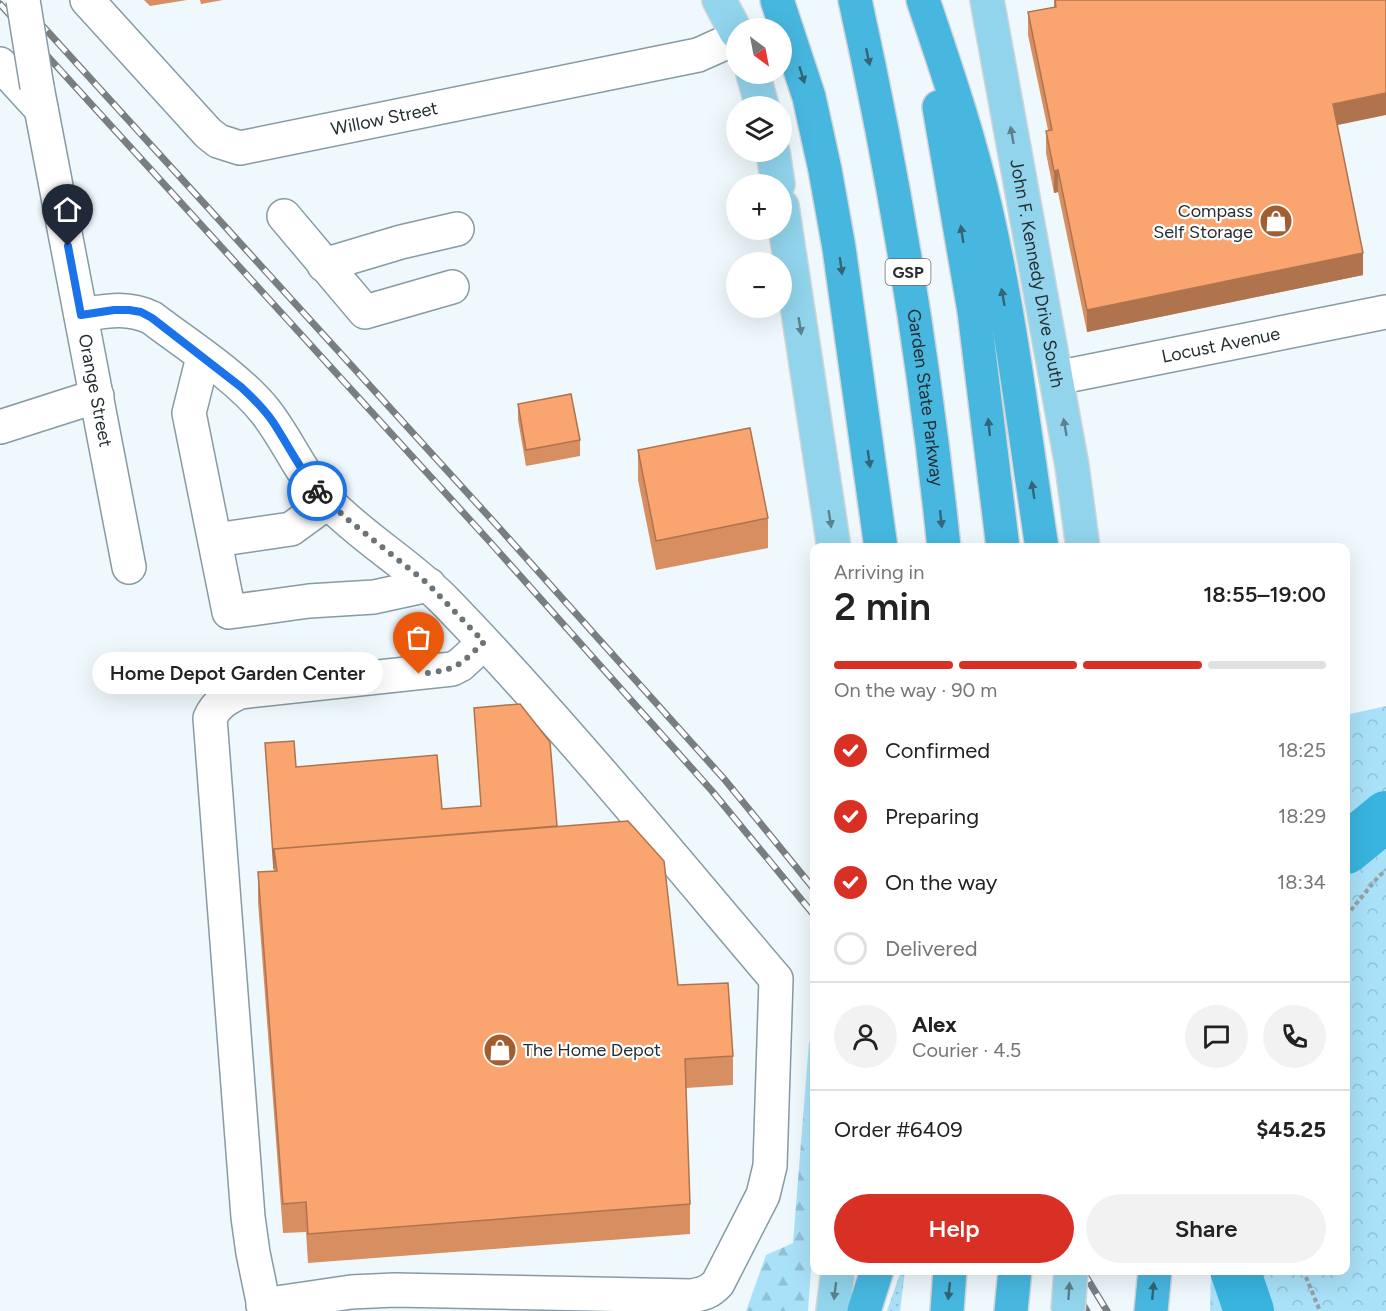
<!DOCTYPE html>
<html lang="en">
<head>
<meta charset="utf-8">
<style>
  body { margin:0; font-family:Figtree,sans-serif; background:#f2f2f2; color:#222; height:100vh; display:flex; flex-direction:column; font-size:22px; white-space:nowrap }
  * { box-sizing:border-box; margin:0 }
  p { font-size:20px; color:#767676 }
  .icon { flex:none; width:33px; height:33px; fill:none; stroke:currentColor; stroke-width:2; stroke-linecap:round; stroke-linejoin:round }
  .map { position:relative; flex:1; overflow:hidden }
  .drawer { position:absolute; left:810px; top:543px; width:540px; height:732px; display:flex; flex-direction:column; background:#fff; border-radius:12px; box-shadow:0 6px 24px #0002 }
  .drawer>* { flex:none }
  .needle { width:39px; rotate:148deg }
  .fabs { position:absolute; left:726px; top:18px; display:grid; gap:12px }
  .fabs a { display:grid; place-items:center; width:66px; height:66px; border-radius:50%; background:#fff; box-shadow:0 6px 24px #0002; font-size:30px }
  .pin { position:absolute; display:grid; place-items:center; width:51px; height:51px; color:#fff; margin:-62px -26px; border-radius:50% 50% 50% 0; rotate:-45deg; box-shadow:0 0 6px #0007 }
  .pin .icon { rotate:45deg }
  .courier { position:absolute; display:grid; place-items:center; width:60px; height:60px; margin:-30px; border:4px solid #1a73e8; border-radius:50%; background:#fff; color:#222; box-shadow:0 2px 8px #0007 }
  .bubble { position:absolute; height:42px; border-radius:21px; background:#fff; box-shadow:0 6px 24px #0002; font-size:20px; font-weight:600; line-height:42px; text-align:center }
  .headline em { font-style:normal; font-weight:600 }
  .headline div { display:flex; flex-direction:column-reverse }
  .headline { display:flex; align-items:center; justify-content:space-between; height:102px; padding:0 24px }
  h1 { font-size:39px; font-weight:600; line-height:45px }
  .bar { display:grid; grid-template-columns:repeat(4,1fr); gap:9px 6px; align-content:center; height:72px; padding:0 24px }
  .bar i { height:8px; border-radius:4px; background:#e0e0e0 }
  .bar .selected { background:#d93025 }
  .bar p { grid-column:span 4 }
  .line { display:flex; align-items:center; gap:15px; padding:0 24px; border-top:2px solid #e0e0e0 }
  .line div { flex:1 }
  .round { display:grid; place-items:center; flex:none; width:63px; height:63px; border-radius:32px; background:#f2f2f2 }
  ol { padding:0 24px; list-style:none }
  li { display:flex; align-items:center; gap:18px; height:66px }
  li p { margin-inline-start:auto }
  li .icon { padding:6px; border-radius:50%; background:#d93025; color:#fff; stroke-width:4 }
  li:last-child { color:#767676 }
  li i { width:33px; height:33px; border:3px solid #e0e0e0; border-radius:50% }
  .action { display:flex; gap:12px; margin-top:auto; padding:12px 24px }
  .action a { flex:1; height:69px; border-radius:36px; background:#d93025; color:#fff; font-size:24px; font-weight:600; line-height:69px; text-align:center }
  .action a+a { background:#f2f2f2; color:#222 }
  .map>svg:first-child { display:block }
  .grass { fill:url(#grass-dots) }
  .forest { fill:url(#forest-firs) }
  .park { fill:url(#park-crowns) }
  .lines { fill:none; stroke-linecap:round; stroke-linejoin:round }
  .river { stroke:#38b4df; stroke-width:50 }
  .minor-casing { stroke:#869ba4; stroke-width:36 }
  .major-casing { stroke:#d3d5d6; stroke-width:36 }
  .highway-casing { stroke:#d3d5d6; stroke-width:36 }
  .path { stroke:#97a0a4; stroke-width:4; stroke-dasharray:4.5 3; stroke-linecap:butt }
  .minor { stroke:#fff; stroke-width:33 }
  .major { stroke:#91d4ec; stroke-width:33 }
  .highway { stroke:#47b7e0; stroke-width:33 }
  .rail-casing { stroke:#777f83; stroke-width:7 }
  .rail { stroke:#fff; stroke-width:4.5; stroke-dasharray:14; stroke-linecap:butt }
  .minor-bridge-casing { stroke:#869ba4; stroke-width:36; stroke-linecap:butt }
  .major-bridge-casing { stroke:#d3d5d6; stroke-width:36; stroke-linecap:butt }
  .minor-bridge { stroke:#fff; stroke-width:33 }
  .major-bridge { stroke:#91d4ec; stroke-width:33 }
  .wall { fill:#d78e60 }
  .shaded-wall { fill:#af744e }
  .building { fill:#faa570; stroke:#af744e; stroke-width:1.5 }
  .oneway { fill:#336477 }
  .oneway2 { fill:#5b808e }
  .done { stroke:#6c7478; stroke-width:6; stroke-dasharray:0 10.8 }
  .route { stroke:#1a73e8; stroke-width:8 }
  .labels { text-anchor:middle; stroke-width:4.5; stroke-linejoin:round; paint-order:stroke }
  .shield { fill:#fff; stroke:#666c6f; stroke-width:1.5 }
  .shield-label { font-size:16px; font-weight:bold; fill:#252d31 }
  .street-label { font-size:18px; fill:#252d31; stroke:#fff }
  .poi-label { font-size:18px; fill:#252d31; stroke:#fff; text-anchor:end }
</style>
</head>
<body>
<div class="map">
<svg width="1386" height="1311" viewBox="0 0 1386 1311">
  <defs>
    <pattern id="grass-dots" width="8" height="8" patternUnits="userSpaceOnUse" patternTransform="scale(1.5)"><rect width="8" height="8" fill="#a9e1f8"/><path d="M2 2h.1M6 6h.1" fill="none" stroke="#91c1d5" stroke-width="1.8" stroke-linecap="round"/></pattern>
    <pattern id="forest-firs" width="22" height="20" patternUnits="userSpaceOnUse" patternTransform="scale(1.5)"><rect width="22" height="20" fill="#a9e1f8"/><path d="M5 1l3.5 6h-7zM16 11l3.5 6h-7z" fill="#91c1d5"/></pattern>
    <pattern id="park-crowns" width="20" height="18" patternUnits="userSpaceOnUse" patternTransform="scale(1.5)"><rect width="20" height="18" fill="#a9e1f8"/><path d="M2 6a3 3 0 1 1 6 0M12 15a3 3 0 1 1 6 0" fill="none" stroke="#91c1d5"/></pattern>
  </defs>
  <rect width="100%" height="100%" fill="#eff8fc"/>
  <path class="grass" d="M901 1271H905L900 1311H887Z"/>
  <path class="forest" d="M809 1042H814V1228L808 1311H746L766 1255 793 1243Z"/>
  <path class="park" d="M1386 706V1311H1210L1211 1271 1346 1270V715Z"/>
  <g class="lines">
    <path class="river" d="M1346 849 1386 816
      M1235 1270 1249 1311"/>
    <defs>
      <g id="minor">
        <path id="s1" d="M87 0 208 133 218 141 240 148 698 55 736 38"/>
        <path d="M0 64 41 109"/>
        <path id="s2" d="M37 87 129 567"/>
        <path d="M284 216 365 312 452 287"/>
        <path d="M324 265 401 242 457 229"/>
        <path d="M81 315C106 311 128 306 152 318 187 345 238 377 265 411 288 440 301 475 327 501 364 539 410 565 446 602 562 722 668 852 776 979L770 1166 763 1195 718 1283C710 1292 703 1294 691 1296L395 1290 351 1292 263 1305"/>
        <path d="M203 357 189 413 229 612 309 601 374 597 429 585"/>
        <path id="s3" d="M1056 378 1386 312"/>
        <path d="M0 427 97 396"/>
        <path d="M215 540 291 529 328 502"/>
        <path d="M265 1311 253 1253 248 1217 210 718C216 704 227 698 240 692L452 669 460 665 484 643"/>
      </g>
      <g id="major">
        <path d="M719 0 736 32"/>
        <path id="s4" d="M987 0 1072 466 1083 548"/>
        <path d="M753 74 762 106"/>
        <path d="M773 152 778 184"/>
        <path d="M782 206 834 548"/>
        <path d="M833 1311 838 1270"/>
      </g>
      <g id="highway">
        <path d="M777 0 809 97 825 170 839 248 881 548"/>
        <path id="s5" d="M855 0C895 181 925 363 944 548"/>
        <path d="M923 0C947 71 971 141 987 214 1012 324 1025 437 1042 548"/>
        <path d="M939 107 974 311 1003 548"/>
        <path d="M864 1311 877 1270"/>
        <path d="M947 1311 950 1270"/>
        <path d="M1011 1311 1015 1270"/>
        <path d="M1151 1311 1155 1270"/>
      </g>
    </defs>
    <use href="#minor" class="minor-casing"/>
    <use href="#major" class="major-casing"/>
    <use href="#highway" class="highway-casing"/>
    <path class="path" d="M1346 916 1379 876 1386 870
      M1303 1270 1320 1311"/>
    <use href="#minor" class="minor"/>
    <use href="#major" class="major"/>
    <use href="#highway" class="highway"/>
    <defs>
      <path id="rail" d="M19 0 502 531 725 780 814 889
        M0 4 490 542 712 791 814 915
        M1062 1270 1087 1311
        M1082 1270 1107 1311"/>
    </defs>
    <use href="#rail" class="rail-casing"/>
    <use href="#rail" class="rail"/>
    <defs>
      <path id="minor-bridge" d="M23 0 37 87"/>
      <path id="major-bridge" d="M1068 1311 1071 1270"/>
    </defs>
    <use href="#minor-bridge" class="minor-bridge-casing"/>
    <use href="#major-bridge" class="major-bridge-casing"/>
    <use href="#minor-bridge" class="minor-bridge"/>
    <use href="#major-bridge" class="major-bridge"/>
  </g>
  <path class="wall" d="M144 0H187L150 6Z
    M200 0H223L201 4Z
    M1054 0 1337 125 1363 275 1087 332 1058 192 1054 193 1046 153V131L1048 130 1028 35V12L1054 7Z
    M518 404 580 440V456L526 466 518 420Z
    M638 450 768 518V548L656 570 638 480Z
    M474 708 557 826 733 1056V1085L686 1088 690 1204V1234L308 1263 306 1232 283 1233 258 902V872L274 871 265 743 296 767 442 809 481 806Z"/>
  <path class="shaded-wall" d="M1386 93V115L1333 126V104Z
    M1058 170V192L1054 193V171Z
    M1363 253V275L1087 332V310Z"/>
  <path class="building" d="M1055 0H1386V93L1333 104 1363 253 1087 310 1058 170 1054 171 1046 131 1052 130 1028 12 1056 7Z
    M571 394 580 440 526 450 518 404Z
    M750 428 768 518 656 541 638 450Z
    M520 704 550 742 557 826 274 849V869L265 743 294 741 296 767 437 755 442 809 481 806 474 708Z
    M628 821 664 861 678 985 728 983 733 1056 685 1059 690 1204 308 1234 306 1202 283 1204 258 872 277 871 274 849Z"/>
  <defs><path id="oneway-solid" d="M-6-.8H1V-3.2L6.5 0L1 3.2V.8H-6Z" transform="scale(1.5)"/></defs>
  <g class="oneway">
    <use href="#oneway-solid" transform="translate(868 57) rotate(78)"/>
    <use href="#oneway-solid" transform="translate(802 75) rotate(73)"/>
    <use href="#oneway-solid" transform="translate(962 234) rotate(-99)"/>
    <use href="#oneway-solid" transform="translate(841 266) rotate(82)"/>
    <use href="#oneway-solid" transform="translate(1003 297) rotate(-100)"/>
    <use href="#oneway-solid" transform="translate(989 427) rotate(-96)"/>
    <use href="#oneway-solid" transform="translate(869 459) rotate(82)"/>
    <use href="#oneway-solid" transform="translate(1033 490) rotate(-99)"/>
    <use href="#oneway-solid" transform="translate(941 519) rotate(84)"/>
    <use href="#oneway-solid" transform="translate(949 1291) rotate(96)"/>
    <use href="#oneway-solid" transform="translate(1153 1291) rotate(-85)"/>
  </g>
  <g class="oneway2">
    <use href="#oneway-solid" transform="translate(1012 135) rotate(-100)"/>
    <use href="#oneway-solid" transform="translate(800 326) rotate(81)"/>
    <use href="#oneway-solid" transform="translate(1065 427) rotate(-100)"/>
    <use href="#oneway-solid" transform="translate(830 519) rotate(81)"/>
    <use href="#oneway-solid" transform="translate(835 1291) rotate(97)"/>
    <use href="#oneway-solid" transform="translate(1069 1291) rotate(-86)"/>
  </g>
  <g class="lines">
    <path class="done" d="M317 491 347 519 427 583 484 642C458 667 456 670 419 674"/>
    <path class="route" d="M68 246 81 315 114 310H129L141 312 152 318 241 387C253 398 264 409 273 422 288 445 300 469 317 491"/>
  </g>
  <defs>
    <symbol id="shop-disc" viewBox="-11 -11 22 22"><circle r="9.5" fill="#a25d30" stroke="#fff"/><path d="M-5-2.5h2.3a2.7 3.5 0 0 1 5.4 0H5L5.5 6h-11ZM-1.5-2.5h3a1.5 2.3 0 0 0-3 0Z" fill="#fff"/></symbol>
  </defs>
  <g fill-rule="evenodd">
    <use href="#shop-disc" x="1257" y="202" width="38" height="38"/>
    <use href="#shop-disc" x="481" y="1031" width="38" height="38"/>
  </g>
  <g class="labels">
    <rect class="shield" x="885.5" y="259" width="45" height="26" rx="4.5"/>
    <g class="shield-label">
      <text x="908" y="278">GSP</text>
    </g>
    <g class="street-label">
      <text dy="6" stroke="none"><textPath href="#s1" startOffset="363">Willow Street</textPath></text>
      <text dy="6" stroke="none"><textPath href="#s4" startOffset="278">John F. Kennedy Drive South</textPath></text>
      <text dy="6" stroke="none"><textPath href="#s3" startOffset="168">Locust Avenue</textPath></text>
      <text dy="6" stroke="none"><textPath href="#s2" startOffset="309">Orange Street</textPath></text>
      <text dy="6" stroke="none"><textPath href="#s5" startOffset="404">Garden State Parkway</textPath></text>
    </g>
    <g class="poi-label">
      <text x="1253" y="217">Compass<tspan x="1253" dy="21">Self Storage</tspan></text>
      <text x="523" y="1056" text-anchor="start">The Home Depot</text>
    </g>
  </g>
</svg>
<div class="fabs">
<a><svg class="needle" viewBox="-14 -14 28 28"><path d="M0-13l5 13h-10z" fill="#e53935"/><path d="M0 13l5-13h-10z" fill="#767676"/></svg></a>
<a><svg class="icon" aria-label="layers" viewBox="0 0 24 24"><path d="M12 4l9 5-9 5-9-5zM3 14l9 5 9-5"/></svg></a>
<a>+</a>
<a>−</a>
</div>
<div class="pin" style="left:419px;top:674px;background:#ea580c"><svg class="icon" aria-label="bag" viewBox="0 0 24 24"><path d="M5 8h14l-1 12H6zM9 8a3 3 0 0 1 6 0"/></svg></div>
<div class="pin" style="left:68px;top:246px;background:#1f2937"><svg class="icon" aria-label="home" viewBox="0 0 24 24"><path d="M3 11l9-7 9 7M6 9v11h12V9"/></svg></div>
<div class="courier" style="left:317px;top:491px"><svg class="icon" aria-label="bike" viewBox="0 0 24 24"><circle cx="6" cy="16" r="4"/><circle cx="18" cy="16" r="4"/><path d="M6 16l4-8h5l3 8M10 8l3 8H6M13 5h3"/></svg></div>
<div class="bubble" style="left:92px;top:652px;width:291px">Home Depot Garden Center</div>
<section class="drawer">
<div class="headline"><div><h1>2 min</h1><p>Arriving in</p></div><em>18:55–19:00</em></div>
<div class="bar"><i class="selected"></i><i class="selected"></i><i class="selected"></i><i></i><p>On the way · 90 m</p></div>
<ol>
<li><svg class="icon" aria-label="check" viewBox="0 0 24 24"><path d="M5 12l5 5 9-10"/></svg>Confirmed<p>18:25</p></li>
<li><svg class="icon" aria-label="check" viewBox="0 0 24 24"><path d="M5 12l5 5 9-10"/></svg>Preparing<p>18:29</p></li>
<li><svg class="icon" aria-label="check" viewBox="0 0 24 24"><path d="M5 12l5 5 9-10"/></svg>On the way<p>18:34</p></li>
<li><i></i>Delivered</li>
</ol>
<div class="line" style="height:108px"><a class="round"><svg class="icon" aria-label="person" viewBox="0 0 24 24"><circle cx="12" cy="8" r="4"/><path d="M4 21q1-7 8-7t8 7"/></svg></a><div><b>Alex</b><p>Courier · 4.5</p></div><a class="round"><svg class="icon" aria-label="chat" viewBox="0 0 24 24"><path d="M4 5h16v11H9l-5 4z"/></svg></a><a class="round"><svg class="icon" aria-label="phone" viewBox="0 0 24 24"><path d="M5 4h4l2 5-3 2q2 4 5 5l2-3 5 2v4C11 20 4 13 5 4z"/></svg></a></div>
<div class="line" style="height:78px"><div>Order #6409</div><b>$45.25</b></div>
<div class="action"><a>Help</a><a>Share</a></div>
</section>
</div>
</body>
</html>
